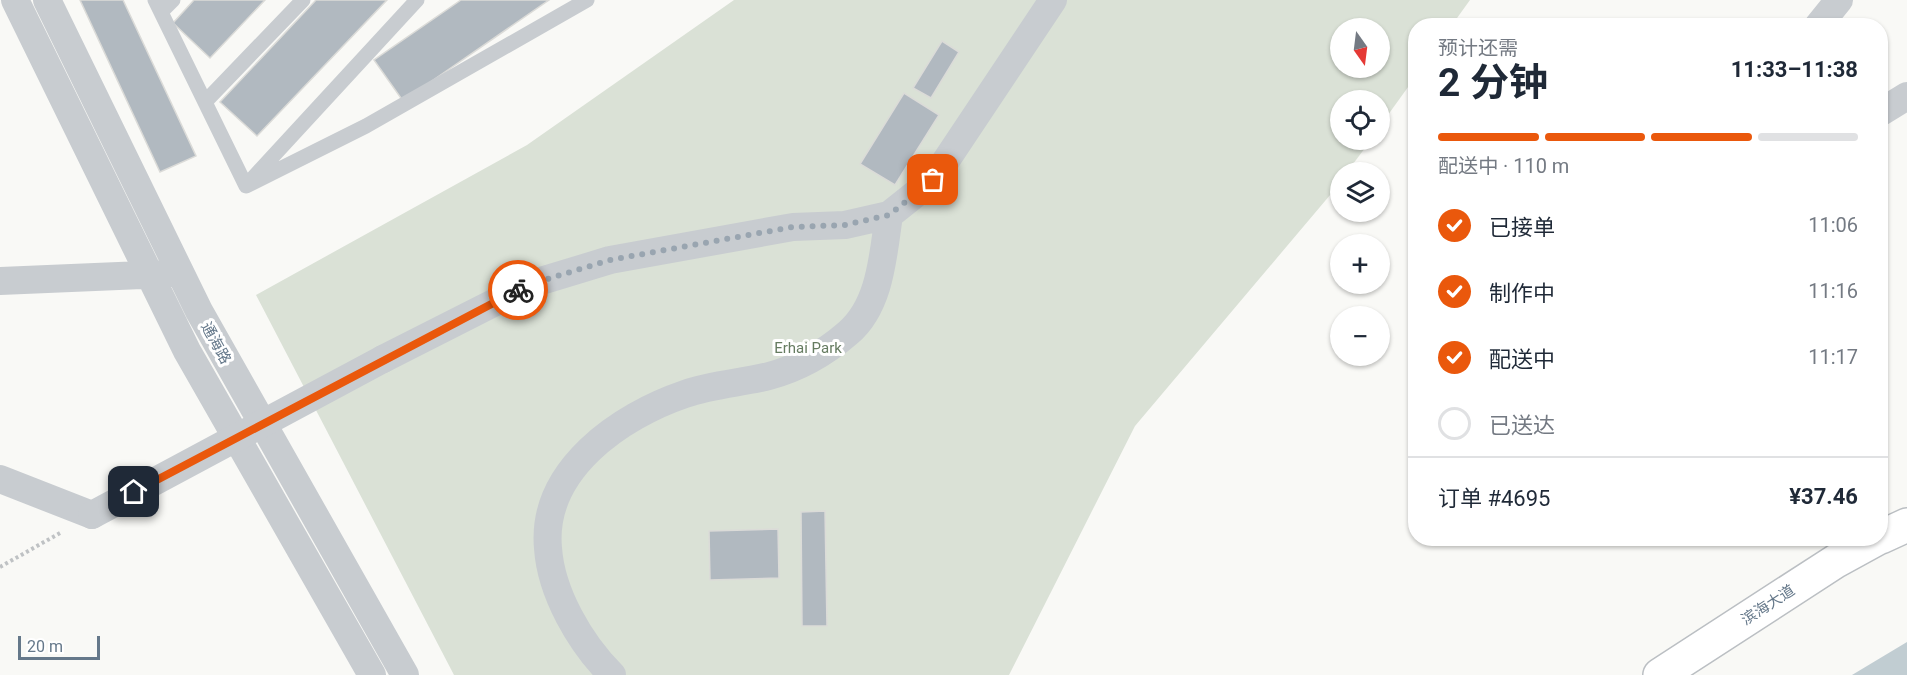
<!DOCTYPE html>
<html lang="zh">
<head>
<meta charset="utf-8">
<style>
  body { margin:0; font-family:Roboto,"Noto Sans SC",sans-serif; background:#f6f6f7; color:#1f2937; height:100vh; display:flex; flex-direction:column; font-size:22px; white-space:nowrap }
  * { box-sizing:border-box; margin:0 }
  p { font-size:20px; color:#747a83 }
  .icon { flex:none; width:33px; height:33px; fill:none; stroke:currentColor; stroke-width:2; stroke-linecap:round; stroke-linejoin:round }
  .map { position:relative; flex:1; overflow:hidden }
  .side { position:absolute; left:1408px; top:18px; width:480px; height:528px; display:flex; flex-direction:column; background:#fff; border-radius:24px; box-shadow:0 2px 4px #0004 }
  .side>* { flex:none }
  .needle { width:39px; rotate:166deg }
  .controls { position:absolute; left:1330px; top:18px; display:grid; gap:12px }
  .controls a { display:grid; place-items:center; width:60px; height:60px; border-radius:50%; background:#fff; box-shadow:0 2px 4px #0004; font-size:30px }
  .scale { position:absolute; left:18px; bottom:15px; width:82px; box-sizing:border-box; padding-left:6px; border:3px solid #65788a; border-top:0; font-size:16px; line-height:21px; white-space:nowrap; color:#65788a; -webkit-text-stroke:4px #fff; paint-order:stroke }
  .pin { position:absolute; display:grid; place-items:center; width:51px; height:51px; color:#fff; margin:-26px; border-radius:12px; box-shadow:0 3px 9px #0006 }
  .courier { position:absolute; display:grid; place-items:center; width:60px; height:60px; margin:-30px; border:4px solid #ea580c; border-radius:50%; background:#fff; color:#222; box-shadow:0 2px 8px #0007 }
  .head em { font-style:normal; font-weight:700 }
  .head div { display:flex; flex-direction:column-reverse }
  .head { display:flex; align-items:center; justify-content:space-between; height:102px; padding:0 30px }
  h1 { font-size:39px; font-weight:700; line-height:45px }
  .bar { display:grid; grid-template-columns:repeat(4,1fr); gap:9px 6px; align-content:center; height:72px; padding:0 30px }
  .bar i { height:8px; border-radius:4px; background:#e0e1e3 }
  .bar .active { background:#ea580c }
  .bar p { grid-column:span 4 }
  .line { display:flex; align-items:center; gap:15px; padding:0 30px; border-top:2px solid #e0e1e3 }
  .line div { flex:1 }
  ol { padding:0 30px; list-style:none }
  li { display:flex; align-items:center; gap:18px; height:66px }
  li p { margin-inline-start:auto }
  li .icon { padding:6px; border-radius:50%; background:#ea580c; color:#fff; stroke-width:4 }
  li:last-child { color:#747a83 }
  li i { width:33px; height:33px; border:3px solid #e0e1e3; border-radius:50% }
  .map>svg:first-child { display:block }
  .green { fill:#dae1d6; fill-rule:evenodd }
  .water { fill:#c1cdd2 }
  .building { fill:#b1b9c0; stroke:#dbdbd8; stroke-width:1.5 }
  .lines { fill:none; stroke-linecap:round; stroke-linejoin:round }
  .primary-casing { stroke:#bbbfc3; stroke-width:36 }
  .path { stroke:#bfc2c4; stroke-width:4; stroke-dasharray:3 3; stroke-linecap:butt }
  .lane { stroke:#c8ccd0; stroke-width:15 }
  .street { stroke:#c8ccd0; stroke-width:28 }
  .primary { stroke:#fff; stroke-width:33 }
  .street-bridge { stroke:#c8ccd0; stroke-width:28 }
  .done { stroke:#99a5b0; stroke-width:6; stroke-dasharray:0 10.8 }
  .route { stroke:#ea580c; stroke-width:8 }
  .labels { text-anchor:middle; stroke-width:6; stroke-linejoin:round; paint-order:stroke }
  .street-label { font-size:15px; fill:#65788a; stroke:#fff }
  .park-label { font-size:15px; fill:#657b60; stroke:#fff }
</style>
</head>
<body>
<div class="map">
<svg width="1907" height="675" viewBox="0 0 1907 675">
  <rect width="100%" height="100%" fill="#f9f9f6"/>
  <path class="green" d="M734 0H1470L1452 25 1416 26V76L1380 126V100H1341V140H1371L1347 172H1341V181L1336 188 1135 426 1009 675H454L256 295 527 145ZM1341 28H1380V68H1341Z"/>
  <path class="water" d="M1907 642V675H1852Z"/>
  <path class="building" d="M80 0H123L196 156 160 172Z
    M194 0H265L210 58 173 23Z
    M316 0H387L257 136 220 102Z
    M461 0H549L403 101 374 60Z
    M942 41 959 52 931 98 913 88Z
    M904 93 939 115 895 185 860 164Z
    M825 511 827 626H802L801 512Z
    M778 529 779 578 710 580 709 531Z"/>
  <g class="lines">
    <defs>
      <path id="primary" d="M1881 537 1907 525
        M1660 675 1836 561 1878 538"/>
    </defs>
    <use href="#primary" class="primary-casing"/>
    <path class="path" d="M0 567 60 533"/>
    <path class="lane" d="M155 0 246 186
      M161 12 173 0
      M205 102 303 0
      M252 179 417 0
      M246 186 366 126 587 0"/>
    <path class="street" d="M15 0 187 351 372 675
      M47 0 199 311 405 675
      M1818 26 1839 0
      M1881 112 1907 96
      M0 281 166 274
      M383 359 531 284 610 260 793 227 845 225 889 215 933 180 1053 0
      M0 479 92 515
      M612 675C580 643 551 593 548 548 541 470 620 416 685 394 714 384 742 383 769 376 799 368 825 353 848 333 881 305 883 254 889 215"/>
    <use href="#primary" class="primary"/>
    <path class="street-bridge" d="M92 515 383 359"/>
  </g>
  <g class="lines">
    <path class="done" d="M518 290 531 284 610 260 793 227 845 225 889 215 933 180"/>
    <path class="route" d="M134 492 518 290"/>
  </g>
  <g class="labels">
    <g class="street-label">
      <text transform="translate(216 343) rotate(61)" y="5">通海路</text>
      <text transform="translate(1768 605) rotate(-33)" y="5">滨海大道</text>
    </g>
    <g class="park-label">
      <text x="808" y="353">Erhai Park</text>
    </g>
  </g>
</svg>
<div class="controls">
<a><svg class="needle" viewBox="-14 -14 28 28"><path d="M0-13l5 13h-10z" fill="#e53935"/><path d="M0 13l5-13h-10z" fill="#747a83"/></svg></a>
<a><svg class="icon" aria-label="locate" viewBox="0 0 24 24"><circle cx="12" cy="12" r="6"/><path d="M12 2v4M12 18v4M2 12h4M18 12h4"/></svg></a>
<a><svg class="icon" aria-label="layers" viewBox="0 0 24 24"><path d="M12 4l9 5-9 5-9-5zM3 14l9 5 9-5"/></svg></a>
<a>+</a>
<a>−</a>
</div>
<div class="scale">20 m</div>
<div class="pin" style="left:933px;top:180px;background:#ea580c"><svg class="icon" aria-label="bag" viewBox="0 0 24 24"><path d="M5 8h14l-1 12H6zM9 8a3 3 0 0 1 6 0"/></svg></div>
<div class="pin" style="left:134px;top:492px;background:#1f2937"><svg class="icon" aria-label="home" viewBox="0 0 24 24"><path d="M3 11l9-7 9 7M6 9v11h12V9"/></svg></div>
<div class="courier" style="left:518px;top:290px"><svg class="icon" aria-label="bike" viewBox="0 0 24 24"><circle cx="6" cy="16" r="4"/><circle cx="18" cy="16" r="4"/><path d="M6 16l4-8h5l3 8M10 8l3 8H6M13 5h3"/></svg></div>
<section class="side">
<div class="head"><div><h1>2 分钟</h1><p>预计还需</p></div><em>11:33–11:38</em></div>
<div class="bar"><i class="active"></i><i class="active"></i><i class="active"></i><i></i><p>配送中 · 110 m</p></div>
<ol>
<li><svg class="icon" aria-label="check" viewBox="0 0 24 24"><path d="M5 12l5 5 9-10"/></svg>已接单<p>11:06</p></li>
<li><svg class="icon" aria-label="check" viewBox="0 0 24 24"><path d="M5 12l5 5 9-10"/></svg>制作中<p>11:16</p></li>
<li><svg class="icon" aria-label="check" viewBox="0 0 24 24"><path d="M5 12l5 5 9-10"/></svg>配送中<p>11:17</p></li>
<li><i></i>已送达</li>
</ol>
<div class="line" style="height:78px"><div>订单 #4695</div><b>¥37.46</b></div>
</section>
</div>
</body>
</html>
